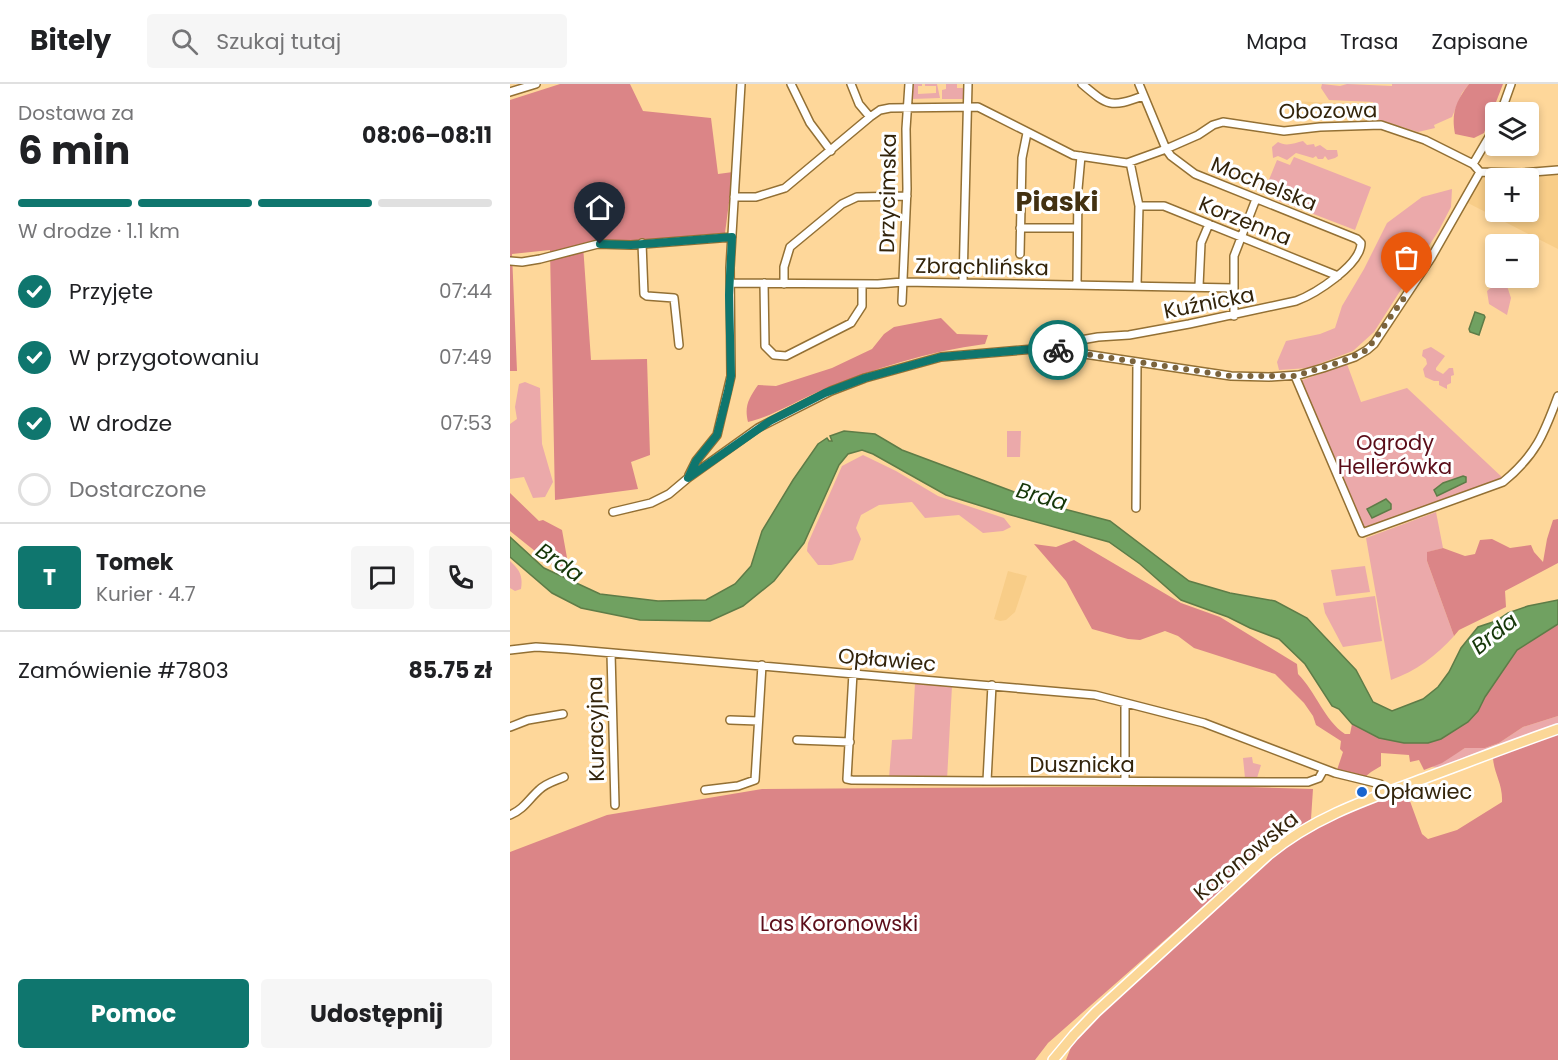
<!DOCTYPE html>
<html lang="pl">
<head>
<meta charset="utf-8">
<style>
  body { margin:0; font-family:Poppins,sans-serif; background:#f6f6f6; color:#202124; height:100vh; display:flex; flex-direction:column; font-size:22px; white-space:nowrap }
  * { box-sizing:border-box; margin:0 }
  p { font-size:20px; color:#757577 }
  .icon { flex:none; width:33px; height:33px; fill:none; stroke:currentColor; stroke-width:2; stroke-linecap:round; stroke-linejoin:round }
  .map { position:relative; flex:1; overflow:hidden }
  .details { display:flex; flex-direction:column; background:#fff; width:510px }
  .details>* { flex:none }
  .controls { position:absolute; left:975px; top:18px; display:grid; gap:12px }
  .controls a { display:grid; place-items:center; width:54px; height:54px; border-radius:6px; background:#fff; box-shadow:0 3px 9px #0003; font-size:30px }
  .pin { position:absolute; display:grid; place-items:center; width:51px; height:51px; color:#fff; margin:-62px -26px; border-radius:50% 50% 50% 0; rotate:-45deg; box-shadow:0 0 6px #0007 }
  .pin .icon { rotate:45deg }
  .courier { position:absolute; display:grid; place-items:center; width:60px; height:60px; margin:-30px; border:4px solid #0f766e; border-radius:50%; background:#fff; color:#222; box-shadow:0 2px 8px #0007 }
  .headline em { font-style:normal; font-weight:700 }
  .headline div { display:flex; flex-direction:column-reverse }
  .headline { display:flex; align-items:center; justify-content:space-between; height:102px; padding:0 18px }
  h1 { font-size:39px; font-weight:700; line-height:45px }
  .bar { display:grid; grid-template-columns:repeat(4,1fr); gap:9px 6px; align-content:center; height:72px; padding:0 18px }
  .bar i { height:8px; border-radius:4px; background:#e0e0e0 }
  .bar .current { background:#0f766e }
  .bar p { grid-column:span 4 }
  .line { display:flex; align-items:center; gap:15px; padding:0 18px; border-top:2px solid #e0e0e0 }
  .line div { flex:1 }
  .round { display:grid; place-items:center; flex:none; width:63px; height:63px; border-radius:6px; background:#f6f6f6 }
  ol { padding:0 18px; list-style:none }
  li { display:flex; align-items:center; gap:18px; height:66px }
  li p { margin-inline-start:auto }
  li .icon { padding:6px; border-radius:50%; background:#0f766e; color:#fff; stroke-width:4 }
  li:last-child { color:#757577 }
  li i { width:33px; height:33px; border:3px solid #e0e0e0; border-radius:50% }
  .action { display:flex; gap:12px; margin-top:auto; padding:12px 18px }
  .action a { flex:1; height:69px; border-radius:6px; background:#0f766e; color:#fff; font-size:24px; font-weight:700; line-height:69px; text-align:center }
  .action a+a { background:#f6f6f6; color:#202124 }
  header { display:flex; align-items:center; gap:36px; box-sizing:border-box; height:84px; padding:0 30px; background:#fff; border-bottom:2px solid #e0e0e0 }
  header strong { font-size:28px }
  nav { display:flex; gap:33px; margin-inline-start:auto; font-size:21px }
  .search { width:420px; height:54px; background:#f6f6f6; display:flex; align-items:center; gap:15px; box-sizing:border-box; padding:0 21px; border-radius:6px; color:#757577; font-size:22px }
  main { display:flex; flex:1; min-height:0 }
  .map>svg:first-child { display:block }
  .built { fill:#f8cd88; fill-rule:evenodd }
  .green { fill:#eba9aa }
  .forest { fill:#db8587 }
  .water { fill:#70a161; stroke:#5e7c47; stroke-width:1.5 }
  .lines { fill:none; stroke-linecap:round; stroke-linejoin:round }
  .minor-casing { stroke:#937034; stroke-width:10 }
  .major-casing { stroke:#fff; stroke-width:12 }
  .minor { stroke:#fff; stroke-width:7 }
  .major { stroke:#fbd797; stroke-width:9 }
  .done { stroke:#7a633d; stroke-width:6; stroke-dasharray:0 10.8 }
  .route { stroke:#0f766e; stroke-width:8 }
  .poi-dot { fill:#1964cf; stroke:#fff; stroke-width:2 }
  .labels { text-anchor:middle; stroke-width:6; stroke-linejoin:round; paint-order:stroke }
  .street-label { font-size:21px; fill:#33240b; stroke:#fff }
  .park-label { font-size:21px; fill:#5b0d19; stroke:#fff }
  .poi-label { font-size:21px; fill:#33240b; stroke:#fff; text-anchor:start }
  .water-label { font-size:22px; font-style:italic; fill:#163709; stroke:#fff }
  .district-label { font-size:27px; font-weight:bold; fill:#433111; stroke:#fff }
</style>
</head>
<body>
<header>
<strong>Bitely</strong>
<div class="search"><svg class="icon" aria-label="search" viewBox="0 0 24 24"><circle cx="10" cy="10" r="6"/><path d="M15 15l6 6"/></svg>Szukaj tutaj</div>
<nav><a>Mapa</a><a>Trasa</a><a>Zapisane</a></nav>
</header>
<main>
<section class="details">
<div class="headline"><div><h1>6 min</h1><p>Dostawa za</p></div><em>08:06–08:11</em></div>
<div class="bar"><i class="current"></i><i class="current"></i><i class="current"></i><i></i><p>W drodze · 1.1 km</p></div>
<ol>
<li><svg class="icon" aria-label="check" viewBox="0 0 24 24"><path d="M5 12l5 5 9-10"/></svg>Przyjęte<p>07:44</p></li>
<li><svg class="icon" aria-label="check" viewBox="0 0 24 24"><path d="M5 12l5 5 9-10"/></svg>W przygotowaniu<p>07:49</p></li>
<li><svg class="icon" aria-label="check" viewBox="0 0 24 24"><path d="M5 12l5 5 9-10"/></svg>W drodze<p>07:53</p></li>
<li><i></i>Dostarczone</li>
</ol>
<div class="line" style="height:108px"><b class="round" style="background:#0f766e;color:#fff">T</b><div><b>Tomek</b><p>Kurier · 4.7</p></div><a class="round"><svg class="icon" aria-label="chat" viewBox="0 0 24 24"><path d="M4 5h16v11H9l-5 4z"/></svg></a><a class="round"><svg class="icon" aria-label="phone" viewBox="0 0 24 24"><path d="M5 4h4l2 5-3 2q2 4 5 5l2-3 5 2v4C11 20 4 13 5 4z"/></svg></a></div>
<div class="line" style="height:78px"><div>Zamówienie #7803</div><b>85.75 zł</b></div>
<div class="action"><a>Pomoc</a><a>Udostępnij</a></div>
</section>
<div class="map">
<svg width="1048" height="976" viewBox="0 0 1048 976">
  <rect width="100%" height="100%" fill="#fed79a"/>
  <path class="built" d="M784 17 861 21V37L782 35Z
    M1048 90V165L956 118 970 91 1022 93ZM986 94H1018V128H986Z
    M498 487 517 492 505 528 496 536 490 537 484 535Z"/>
  <path class="green" d="M404 0H412V2H408V10L426 9V2H415V0H427L430 14 402 15Z
    M436 0H447V4H453V15H432V6L436 5Z
    M812 0 830 2 837 0 882 2V0H959L952 9 942 33 924 41 925 44 908 48 863 34V18L819 16 811 4Z
    M793 57 797 61 804 60 805 63 810 61 817 66H827L828 72 825 74 818 76 815 72 813 75H808L806 72 803 74 786 69 777 76 768 72 763 74 762 63 768 58C776 63 785 59 793 57Z
    M784 73 861 103 845 146 767 116 770 109 756 103 767 76 780 81Z
    M942 105 941 123 929 146 864 248 843 267 798 284 769 286 767 278 776 257 810 250 825 244 832 222 854 185 877 139 912 113Z
    M990 196 996 199 1001 214 997 231 979 220 977 207Z
    M921 263 935 272 926 284V286L933 290 939 284H943L944 291 941 292V299L937 301V305L929 301V297H924L915 293 913 285 917 280 916 275 912 272 913 266Z
    M837 280 851 318 897 304 994 395 854 445 790 297Z
    M15 298 30 304 32 360 43 398 35 413 23 414 14 393 0 395V340L7 335 5 323 9 300Z
    M497 347H511L510 373H497Z
    M353 371 386 387 428 412 494 434 501 443 493 447 473 449 449 431 415 434 402 418 369 421 351 431 346 444 351 455 343 476 321 481H308L297 467 298 459 332 382Z
    M926 428 933 464 918 468 917 477 944 552C926 572 906 587 881 596L856 454Z
    M0 477C10 486 13 492 11 505L5 507 0 504Z
    M855 482 860 508 826 512 821 486Z
    M865 512 872 557 833 563 815 529 813 519Z
    M405 599 442 602 437 696 379 694 382 656 402 655Z
    M1048 632V641L976 667C957 668 937 686 922 683L955 664H975L989 659 1013 643Z
    M742 673 743 679 751 681 747 694H735L733 674Z"/>
  <path class="forest" d="M50 0H120L133 27 201 34 208 90 223 88 215 149 73 161 81 276 137 275 140 371 121 378 128 405 45 416 40 166 2 170 7 287H0V16Z
    M959 0H993L974 49 964 54 945 50C941 29 946 17 959 0Z
    M431 234 447 250 478 251 475 260C418 267 363 285 310 307 288 316 261 333 238 338 234 322 239 314 248 301L266 302 322 284 362 265 374 250 384 243Z
    M0 409 29 437 33 436 52 446 61 496 0 447Z
    M1048 435V479L995 507 996 523 949 546 944 552 917 477V468L933 464 955 472 965 470 970 456 982 455 1000 464 1021 461 1024 468 1033 478 1037 455 1043 436Z
    M564 456 671 519 710 533 787 580 788 590C806 608 814 636 835 650H840L842 640 869 654 968 627 975 613 1007 566 1048 540V632L1013 643 989 659 975 664H955L932 679 914 686 909 676 900 678 899 671 871 669V682L861 688 855 693 827 686 833 668 830 665 831 657 806 641 803 632 794 619 765 590 684 564 668 552 655 547 630 556 618 555 582 545 556 497 524 460 546 463Z
    M1048 649V976H556L563 958 589 930 774 763 826 732 889 708 897 709 912 750 918 755 947 746 992 718C993 700 984 690 983 674Z
    M709 702 803 705 801 735 764 760 538 959 525 976H0V768L97 731 252 705Z"/>
  <path class="water" d="M965 228 974 231 975 233 969 251 960 248 959 245Z
    M334 347 365 350 392 366 539 421 600 437 679 497 720 509 765 517 797 534 846 586 863 618 882 627 913 615 928 603 939 588 951 564 968 543 986 537 998 529 1018 522 1048 516V540L1007 566 975 613 968 627 958 638 931 655 918 659H894L869 654 842 640 829 625 822 622 795 580 769 555 740 544 718 533 671 516 630 480 599 458 497 430 436 411 363 370 352 366 338 370 329 381 294 459 264 497 233 522 200 537 130 536 71 524 42 509 0 473V453L34 484 90 510 148 517 196 516 225 500 241 482 252 447 283 396 308 360 317 354 319 357H322L320 352Z
    M953 392 956 393V398L927 412 924 406 933 399Z
    M876 415 881 420V425L862 434 857 425Z"/>
  <g class="lines">
    <defs>
      <path id="minor" d="M281 0 300 39 321 67
        M341 0 349 20 360 33
        M572 0C598 22 600 24 633 12
        M0 8 26 0
        M991 28 1001 0
        M620 78 629 122 627 201
        M963 80 986 41
        M224 113H246L275 104 360 33 370 26 380 24 468 23 563 71 617 79 656 65 688 51 703 41 713 38 774 47 810 43 871 41 915 56 963 80 970 88 1012 89 1048 86
        M629 122H654L828 192
        M510 144H567
        M132 159 134 210 137 212 164 214 169 261
        M510 170 512 74 517 49
        M0 177 12 178 30 175 88 160 121 161 222 153
        M221 199 368 200 393 198 723 204
        M254 199 255 262 264 271 276 272 341 239 352 222V200
        M453 199 458 0
        M274 200V183L280 163 332 120 347 113 397 112
        M567 200 568 105 571 72
        M689 202 691 159 699 140
        M392 218 397 105 396 45 399 0
        M724 232V172L746 115
        M537 262 588 253 619 251 679 240 786 217C805 210 851 181 851 159L847 155 685 90 661 72 656 65 629 0
        M785 292 852 449 993 398C1026 371 1034 350 1048 312
        M179 391 186 377 207 351 221 292 220 184 231 0
        M626 424 627 278
        M103 428 141 419 159 410 178 394 248 344 321 307 355 294 431 273 524 265H541L721 292 759 293 789 291 813 284 845 273 857 266 864 260 921 174 970 88
        M0 566 26 563 57 565 585 611 694 639 825 689 870 700 877 708
        M101 569 105 721
        M343 589 337 695 342 696 477 697 482 601
        M615 619V697
        M220 636 248 637
        M0 643 18 636 53 630
        M287 656 340 658
        M477 697 798 698 809 694 814 685
        M195 706 228 702 245 696 252 581
        M0 731C14 725 18 716 29 706 36 699 45 697 54 693"/>
      <path id="major" d="M543 976 564 951 586 928 758 771C805 732 861 714 918 693 961 677 1005 660 1048 645"/>
    </defs>
    <use href="#minor" class="minor-casing"/>
    <use href="#major" class="major-casing"/>
    <use href="#minor" class="minor"/>
    <use href="#major" class="major"/>
  </g>
  <g class="lines">
    <path class="done" d="M548 266 721 292H785L831 278 857 266 897 210"/>
    <path class="route" d="M90 160 121 161 222 153 219 211 221 292 218 307 207 351 186 377 178 394 260 337 315 309 355 294 431 273 524 265 548 266"/>
  </g>
  <circle class="poi-dot" cx="852" cy="708" r="6"/>
  <g class="labels">
    <g class="street-label">
      <text transform="translate(818 27) rotate(-1)" y="7">Obozowa</text>
      <text transform="translate(754 100) rotate(22)" y="7">Mochelska</text>
      <text transform="translate(378 109) rotate(-89)" y="7">Drzycimska</text>
      <text transform="translate(735 137) rotate(22)" y="7">Korzenna</text>
      <text transform="translate(472 183) rotate(1)" y="7">Zbrachlińska</text>
      <text transform="translate(699 219) rotate(-11)" y="7">Kuźnicka</text>
      <text transform="translate(377 576) rotate(5)" y="7">Opławiec</text>
      <text transform="translate(86 645) rotate(-91)" y="7">Kuracyjna</text>
      <text x="572" y="688">Dusznicka</text>
      <text transform="translate(736 772) rotate(-39)" y="7">Koronowska</text>
    </g>
    <g class="park-label">
      <text x="885" y="366">Ogrody<tspan x="885" dy="24">Hellerówka</tspan></text>
      <text x="329" y="847">Las Koronowski</text>
    </g>
    <g class="poi-label">
      <text x="864" y="715">Opławiec</text>
    </g>
    <g class="water-label">
      <text transform="translate(532 412) rotate(16)" y="8">Brda</text>
      <text transform="translate(50 478) rotate(34)" y="8">Brda</text>
      <text transform="translate(984 549) rotate(-38)" y="8">Brda</text>
    </g>
    <g class="district-label">
      <text x="547" y="127">Piaski</text>
    </g>
  </g>
</svg>
<div class="controls">
<a><svg class="icon" aria-label="layers" viewBox="0 0 24 24"><path d="M12 4l9 5-9 5-9-5zM3 14l9 5 9-5"/></svg></a>
<a>+</a>
<a>−</a>
</div>
<div class="pin" style="left:897px;top:210px;background:#ea580c"><svg class="icon" aria-label="bag" viewBox="0 0 24 24"><path d="M5 8h14l-1 12H6zM9 8a3 3 0 0 1 6 0"/></svg></div>
<div class="pin" style="left:90px;top:160px;background:#1f2937"><svg class="icon" aria-label="home" viewBox="0 0 24 24"><path d="M3 11l9-7 9 7M6 9v11h12V9"/></svg></div>
<div class="courier" style="left:548px;top:266px"><svg class="icon" aria-label="bike" viewBox="0 0 24 24"><circle cx="6" cy="16" r="4"/><circle cx="18" cy="16" r="4"/><path d="M6 16l4-8h5l3 8M10 8l3 8H6M13 5h3"/></svg></div>
</div>
</main>
</body>
</html>
